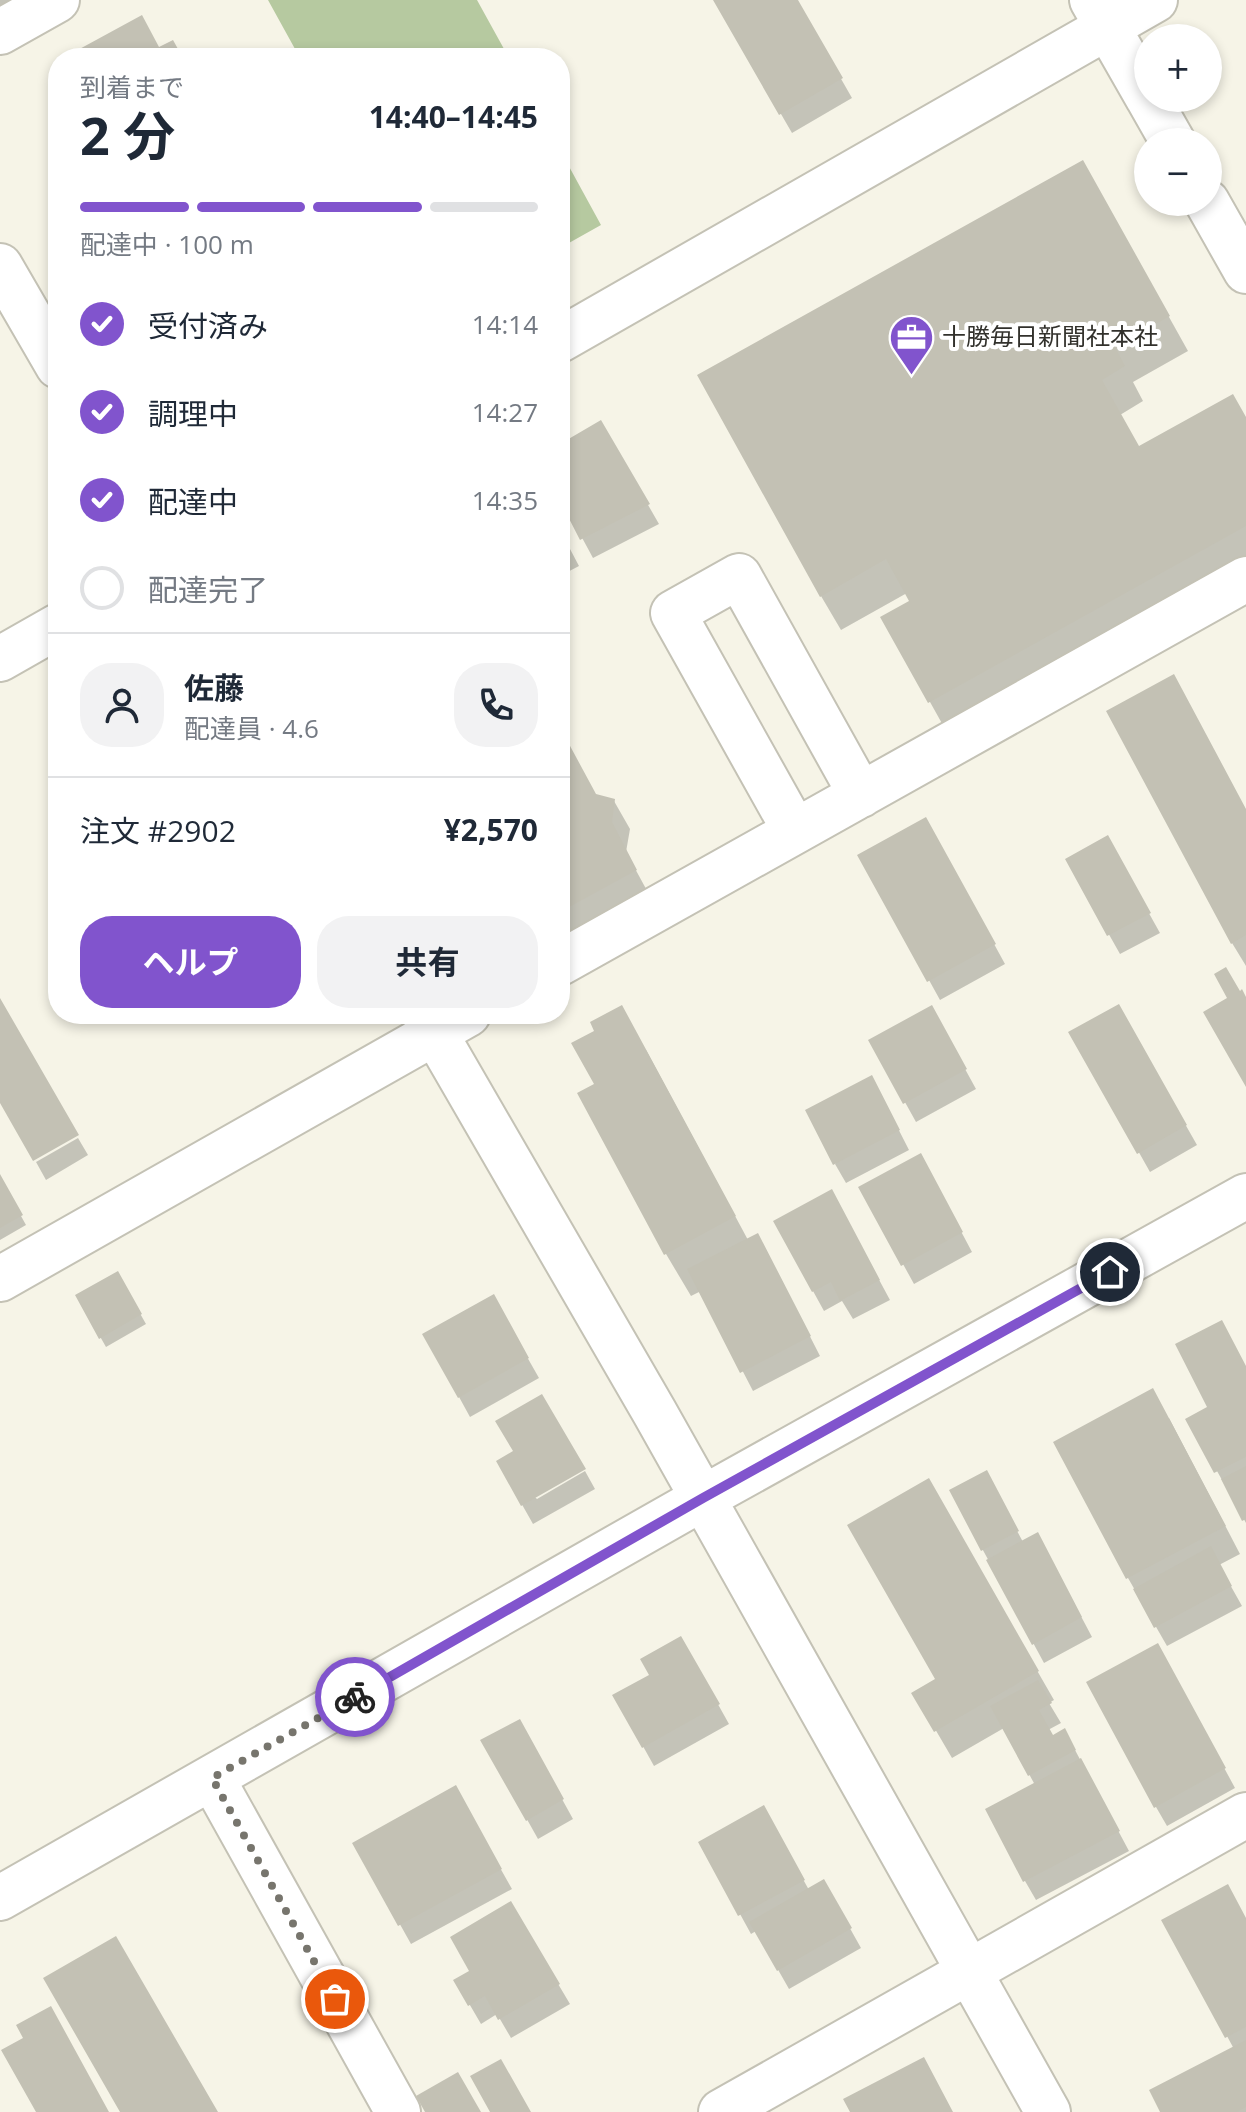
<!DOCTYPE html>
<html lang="ja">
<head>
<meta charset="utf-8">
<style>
  body { margin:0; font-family:"Open Sans","Noto Sans JP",sans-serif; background:#f2f2f3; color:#1f2937; height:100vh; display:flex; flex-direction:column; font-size:30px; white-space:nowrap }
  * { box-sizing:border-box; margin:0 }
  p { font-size:26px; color:#747a83 }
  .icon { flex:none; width:44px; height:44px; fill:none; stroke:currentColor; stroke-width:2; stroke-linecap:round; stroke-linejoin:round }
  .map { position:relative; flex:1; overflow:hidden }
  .panel { position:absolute; left:48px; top:48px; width:522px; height:976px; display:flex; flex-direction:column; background:#fff; border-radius:32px; box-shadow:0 4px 12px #0003 }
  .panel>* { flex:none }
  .fabs { position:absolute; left:1134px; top:24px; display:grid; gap:16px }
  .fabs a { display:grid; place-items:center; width:88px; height:88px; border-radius:50%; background:#fff; box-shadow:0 4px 12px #0003; font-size:40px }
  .pin { position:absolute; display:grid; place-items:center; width:68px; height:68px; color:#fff; margin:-34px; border:4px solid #fff; border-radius:50%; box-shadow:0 2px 8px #0007 }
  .courier { position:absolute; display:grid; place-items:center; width:80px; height:80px; margin:-40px; border:6px solid #8154cd; border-radius:50%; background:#fff; color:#222; box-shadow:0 2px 10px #0007 }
  .headline em { font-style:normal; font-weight:700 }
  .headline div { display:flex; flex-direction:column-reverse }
  .headline { display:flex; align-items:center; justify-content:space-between; height:136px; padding:0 32px }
  h1 { font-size:52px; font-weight:700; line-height:60px }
  .bar { display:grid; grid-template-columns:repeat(4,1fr); gap:12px 8px; align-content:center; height:96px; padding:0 32px }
  .bar i { height:10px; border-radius:6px; background:#e0e1e3 }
  .bar .selected { background:#8154cd }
  .bar p { grid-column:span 4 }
  .line { display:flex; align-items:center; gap:20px; padding:0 32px; border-top:2px solid #e0e1e3 }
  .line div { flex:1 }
  .round { display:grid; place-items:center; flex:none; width:84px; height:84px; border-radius:32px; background:#f2f2f3 }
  ol { padding:0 32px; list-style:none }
  li { display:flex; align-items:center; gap:24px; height:88px }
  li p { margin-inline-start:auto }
  li .icon { padding:8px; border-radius:50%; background:#8154cd; color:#fff; stroke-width:4 }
  li:last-child { color:#747a83 }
  li i { width:44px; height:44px; border:4px solid #e0e1e3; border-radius:50% }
  .primary-button { display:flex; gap:16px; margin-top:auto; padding:16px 32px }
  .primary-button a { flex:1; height:92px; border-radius:32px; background:#8154cd; color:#fff; font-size:32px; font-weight:700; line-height:92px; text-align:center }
  .primary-button a+a { background:#f2f2f3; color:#1f2937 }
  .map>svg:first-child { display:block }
  .green { fill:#b6c9a0 }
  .shadow { fill:#0003 }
  .building { fill:#c3c1b4 }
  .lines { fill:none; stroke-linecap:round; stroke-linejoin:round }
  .minor-casing { stroke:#c4c2b5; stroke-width:48 }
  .minor { stroke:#fff; stroke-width:44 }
  .done { stroke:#77756d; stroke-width:8; stroke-dasharray:0 14.4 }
  .route { stroke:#8154cd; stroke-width:10 }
  .labels { text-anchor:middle; stroke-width:8; stroke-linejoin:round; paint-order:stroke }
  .poi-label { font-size:24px; fill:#32312c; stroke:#fff; text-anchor:start }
</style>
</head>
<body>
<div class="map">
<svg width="1246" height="2112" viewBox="0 0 1246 2112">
  <rect width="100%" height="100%" fill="#f6f4e7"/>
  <path class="green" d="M268 0H477L509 58H300Z
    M560 150 601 225 560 248Z"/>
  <path class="shadow" d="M0 0H22L0 12Z
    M715 0H796L852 98 792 133Z
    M1102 197 1188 351 1133 382 1143 401 1120 415 1138 449 1246 420V571L949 736 930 702 912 602 907 593 841 630 821 596Z
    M601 423 659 524 593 558 560 497V446Z
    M560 530 579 566 560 576Z
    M560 751 595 796 614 801 630 829 626 852 651 898 560 948Z
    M1246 811V966L1232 943Z
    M936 838 1005 964 940 1000 860 855Z
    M1107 838 1160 933 1120 954 1067 860Z
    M1118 1006 1197 1145 1150 1172 1071 1032Z
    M942 1027 976 1089 916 1122 871 1041Z
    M597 1032 646 1050 748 1240 768 1254 820 1356 753 1391 701 1291 691 1296 666 1254 596 1085Z
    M882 1097 909 1150 846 1183 835 1164Z
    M78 1138 88 1155 46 1180 36 1162Z
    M931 1175 972 1252 914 1284 861 1188Z
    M0 1178 26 1225 0 1240Z
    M842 1211 890 1300 853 1319 842 1301 824 1311 775 1222Z
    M117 1273 146 1324 106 1347 77 1296Z
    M493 1297 539 1378 470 1417 425 1335Z
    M1246 1368V1523L1188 1419 1210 1408Z
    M1169 1418 1240 1554 1219 1565 1242 1606 1167 1646 1128 1578Z
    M498 1462 537 1499 585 1471 595 1489 533 1524Z
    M986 1473 1023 1542 1048 1554 1092 1637 1044 1663 951 1491Z
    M928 1481 1054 1700 1049 1703 1061 1723 1048 1730 1053 1737 1075 1750 1129 1851 1036 1900 1025 1881 1035 1785 1004 1728 952 1758 914 1693 938 1680Z
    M681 1638 729 1724 654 1766 615 1696 652 1675Z
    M1168 1664 1235 1788 1167 1826 1156 1807Z
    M483 1741H530L573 1819 538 1839Z
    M455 1788 512 1889 411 1944 355 1844Z
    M763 1808 809 1890 824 1882 861 1948 789 1989 756 1931 751 1934 701 1843Z
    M510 1903 570 2004 511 2038 497 2014 481 2024 467 2000 472 1972Z
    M1164 1920 1246 1921V2112H1163L1234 2049Z"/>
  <path class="building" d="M713 0H798L843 78 779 115Z
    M142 15 159 47 173 40 183 58H63Z
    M1083 160 1170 316 1115 347 1125 366 1102 380 1139 446 1233 394 1246 417V526L928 703 880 617 909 601 886 559 820 597 697 375Z
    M601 420 650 504 580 540 560 501V444Z
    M560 527 570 546 560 551Z
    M1174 674 1246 809V935L1231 944 1106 711Z
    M569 744 596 794 615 799 612 822 637 870 560 912V749Z
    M926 817 996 944 927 982 857 855Z
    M1108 835 1151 913 1107 936 1065 859Z
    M1226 967 1240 991 1242 989 1246 997V1087L1203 1012 1227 998 1214 974Z
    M0 998 79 1135 33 1161 0 1103Z
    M1119 1004 1187 1125 1137 1154 1068 1032Z
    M622 1005 736 1216 664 1255 577 1093 594 1084 571 1043 594 1031 590 1022Z
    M932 1005 967 1069 903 1104 868 1040Z
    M872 1075 900 1130 833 1165 805 1110Z
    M921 1153 963 1232 901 1266 858 1187Z
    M0 1174 23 1215 0 1228Z
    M832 1189 880 1280 840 1301 831 1282 812 1292 773 1221Z
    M758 1233 811 1336 740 1373 687 1269Z
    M118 1271 142 1314 99 1339 75 1295Z
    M494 1294 529 1358 458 1398 422 1334Z
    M1222 1320 1246 1366V1457L1214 1473 1185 1419 1207 1407 1175 1344Z
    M1153 1388 1226 1526 1126 1579 1053 1442Z
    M542 1394 586 1469 521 1506 496 1461 513 1451 495 1421Z
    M1246 1466V1519L1242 1521 1221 1479Z
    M987 1470 1019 1531 981 1551 949 1490Z
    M929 1478 1039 1671 934 1732 911 1693 935 1679 847 1525Z
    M1038 1532 1082 1617 1032 1645 986 1560Z
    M1211 1546 1232 1586 1154 1628 1133 1589Z
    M681 1636 720 1704 642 1748 612 1695 649 1675 640 1659Z
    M1158 1643 1226 1768 1154 1808 1086 1682Z
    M1038 1680 1052 1703 1039 1710 1053 1735 1065 1728 1076 1750 1028 1776 990 1706Z
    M520 1719 564 1799 526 1821 480 1740Z
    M1081 1758 1120 1831 1023 1882 985 1809Z
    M456 1785 502 1869 398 1926 352 1843Z
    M764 1805 805 1880 738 1916 698 1842Z
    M824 1879 852 1928 777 1971 749 1922Z
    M1228 1884 1246 1918V2027L1225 2038 1161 1920Z
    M511 1901 560 1984 498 2020 485 1996 468 2006 453 1980 469 1971 450 1937Z
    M116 1936 218 2112H120L43 1978Z
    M51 2006 109 2112H36L1 2050 23 2038 16 2025Z
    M1246 2040V2107L1237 2112H1160L1149 2090Z
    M924 2057 953 2112H850L843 2099Z
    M501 2059 531 2112H490L470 2076Z
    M458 2072 481 2112H425L416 2096Z"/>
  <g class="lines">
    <defs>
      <path id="minor" d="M1092 0 1148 98
        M0 32 57 0
        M1148 98 1173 142
        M1207 202 1246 271
        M0 266 58 366
        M560 340 1155 0
        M0 659 58 626
        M795 831 673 613 739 576 861 795
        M560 963 1246 579
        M424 1014 655 1413 1048 2112
        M0 1279 468 1014
        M212 1778 398 2112
        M0 1898 703 1498 1246 1196
        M721 2112 1246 1815"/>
    </defs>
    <use href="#minor" class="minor-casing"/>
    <use href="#minor" class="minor"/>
  </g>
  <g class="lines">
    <path class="done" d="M335 1999 212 1778 355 1697"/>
    <path class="route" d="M355 1697 703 1498 1110 1272"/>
  </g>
  <defs>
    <symbol id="office-pin" viewBox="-11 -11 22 30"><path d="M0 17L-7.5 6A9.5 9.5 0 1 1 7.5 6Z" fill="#8154cd" stroke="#fff"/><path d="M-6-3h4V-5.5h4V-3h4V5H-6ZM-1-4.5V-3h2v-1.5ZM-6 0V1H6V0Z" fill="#fff"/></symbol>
  </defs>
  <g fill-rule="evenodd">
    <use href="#office-pin" x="886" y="312" width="51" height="69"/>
  </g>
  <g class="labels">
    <g class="poi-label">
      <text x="942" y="345">十勝毎日新聞社本社</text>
    </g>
  </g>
</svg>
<div class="fabs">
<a>+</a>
<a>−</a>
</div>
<div class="pin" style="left:335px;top:1999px;background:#ea580c"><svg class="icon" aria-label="bag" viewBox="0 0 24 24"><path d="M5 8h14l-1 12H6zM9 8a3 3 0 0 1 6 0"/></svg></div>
<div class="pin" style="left:1110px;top:1272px;background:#1f2937"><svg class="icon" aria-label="home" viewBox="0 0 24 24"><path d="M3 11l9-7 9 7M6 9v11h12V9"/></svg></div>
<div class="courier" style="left:355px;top:1697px"><svg class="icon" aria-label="bike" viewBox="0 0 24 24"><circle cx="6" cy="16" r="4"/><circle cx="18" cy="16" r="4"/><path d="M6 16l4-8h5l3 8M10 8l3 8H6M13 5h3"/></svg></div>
<section class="panel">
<div class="headline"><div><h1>2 分</h1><p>到着まで</p></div><em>14:40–14:45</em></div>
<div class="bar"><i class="selected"></i><i class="selected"></i><i class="selected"></i><i></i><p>配達中 · 100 m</p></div>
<ol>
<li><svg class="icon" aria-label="check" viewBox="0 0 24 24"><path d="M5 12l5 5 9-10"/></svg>受付済み<p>14:14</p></li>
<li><svg class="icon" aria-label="check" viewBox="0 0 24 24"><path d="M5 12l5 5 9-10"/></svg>調理中<p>14:27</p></li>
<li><svg class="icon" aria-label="check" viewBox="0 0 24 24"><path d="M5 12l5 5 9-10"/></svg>配達中<p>14:35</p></li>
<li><i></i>配達完了</li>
</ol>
<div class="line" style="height:144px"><a class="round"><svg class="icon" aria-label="person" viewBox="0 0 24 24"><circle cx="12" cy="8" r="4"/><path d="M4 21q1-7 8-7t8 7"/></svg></a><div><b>佐藤</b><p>配達員 · 4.6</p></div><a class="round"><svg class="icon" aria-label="phone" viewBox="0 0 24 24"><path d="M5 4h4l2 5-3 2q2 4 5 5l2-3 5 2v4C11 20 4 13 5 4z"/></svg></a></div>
<div class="line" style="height:104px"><div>注文 #2902</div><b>¥2,570</b></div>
<div class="primary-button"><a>ヘルプ</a><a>共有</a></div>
</section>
</div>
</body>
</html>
